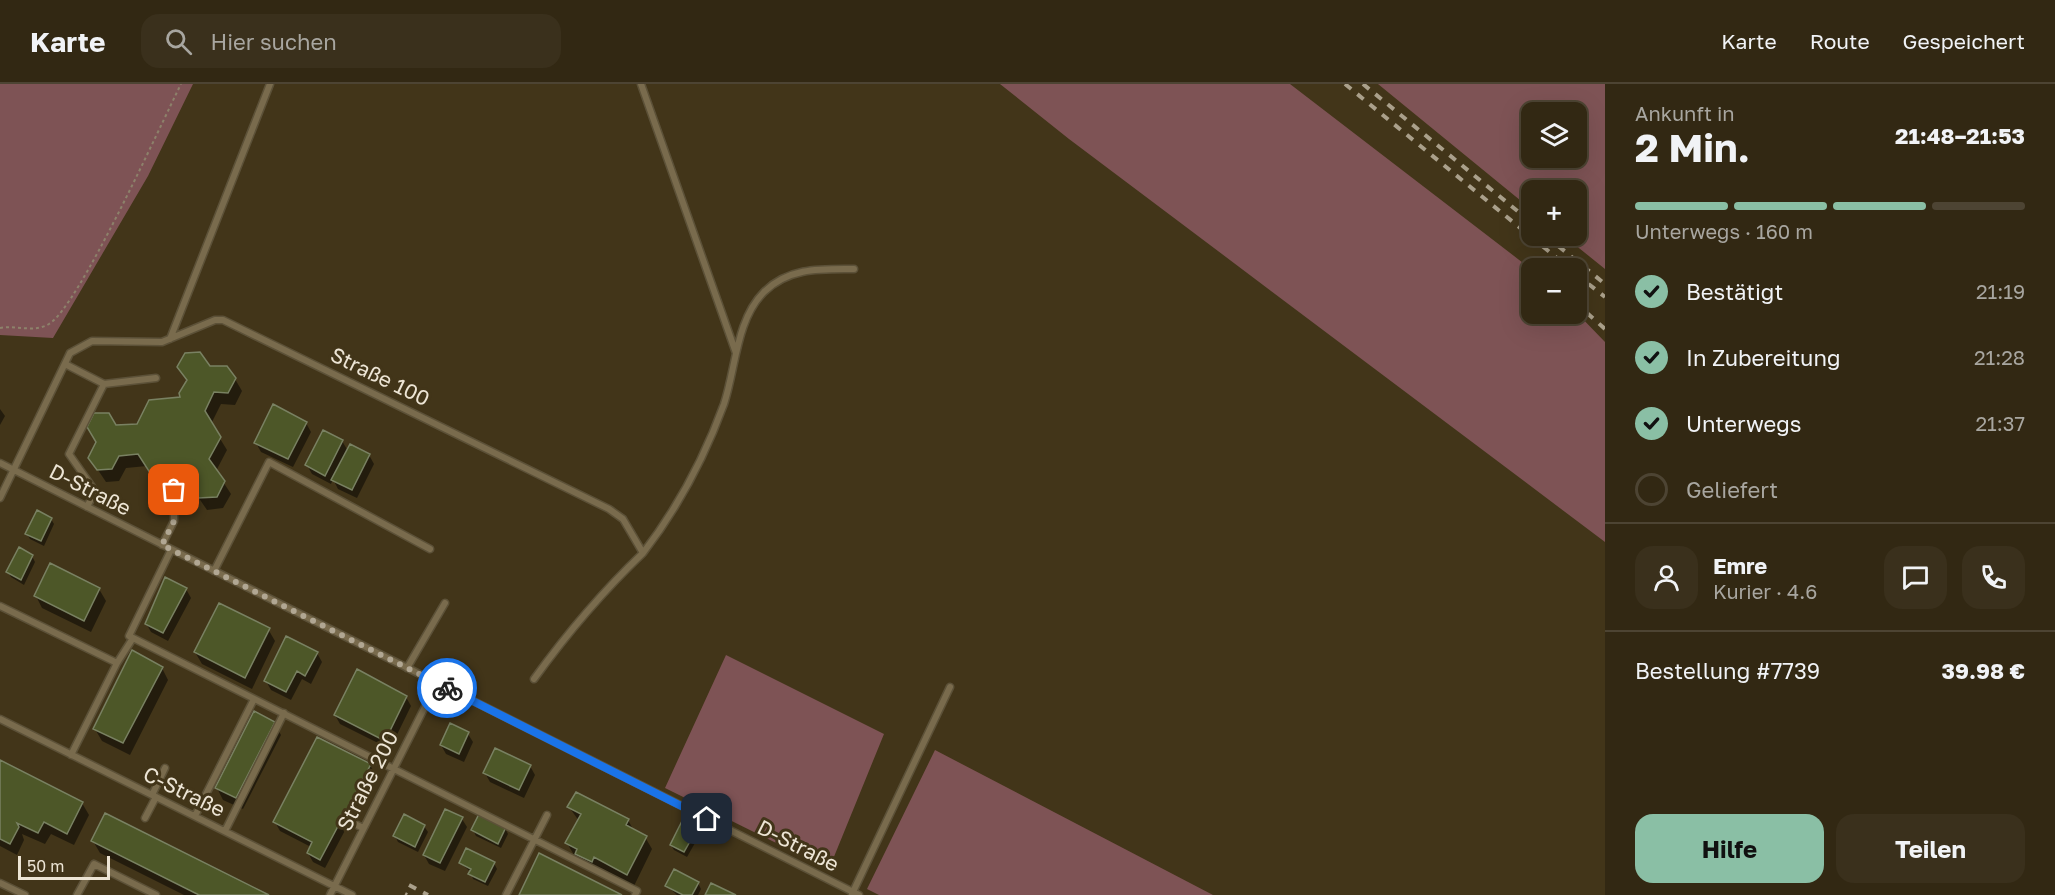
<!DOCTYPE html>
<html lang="de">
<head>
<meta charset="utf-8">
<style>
  body { margin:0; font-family:"Golos Text",sans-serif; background:#3a301c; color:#f1f3f6; height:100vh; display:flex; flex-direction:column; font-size:22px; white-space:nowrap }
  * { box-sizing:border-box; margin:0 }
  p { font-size:20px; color:#a8a6a0 }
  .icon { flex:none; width:33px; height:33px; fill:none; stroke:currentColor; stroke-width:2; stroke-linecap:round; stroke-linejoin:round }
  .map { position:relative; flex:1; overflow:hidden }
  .sheet { display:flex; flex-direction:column; background:#322813; width:450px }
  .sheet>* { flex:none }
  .tools { position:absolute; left:1521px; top:18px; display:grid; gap:12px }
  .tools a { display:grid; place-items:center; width:66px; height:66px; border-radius:12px; background:#322813; box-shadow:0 6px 24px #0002,0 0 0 2px #4d4433; font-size:30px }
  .scale { position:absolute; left:18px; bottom:15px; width:92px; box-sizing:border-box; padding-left:6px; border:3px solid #ede5d5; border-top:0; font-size:16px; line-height:21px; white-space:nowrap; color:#ede5d5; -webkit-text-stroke:4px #423519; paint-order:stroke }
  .pin { position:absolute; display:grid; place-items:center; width:51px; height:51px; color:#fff; margin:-26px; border-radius:12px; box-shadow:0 3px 9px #0006 }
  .courier { position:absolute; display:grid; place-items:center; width:60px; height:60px; margin:-30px; border:4px solid #1a73e8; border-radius:50%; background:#fff; color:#222; box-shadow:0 2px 8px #0007 }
  .summary em { font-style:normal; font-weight:700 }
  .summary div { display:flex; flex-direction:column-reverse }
  .summary { display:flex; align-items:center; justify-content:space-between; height:102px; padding:0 30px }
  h1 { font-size:39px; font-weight:700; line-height:45px }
  .bar { display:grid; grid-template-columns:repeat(4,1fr); gap:9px 6px; align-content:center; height:72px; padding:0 30px }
  .bar i { height:8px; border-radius:4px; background:#4d4433 }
  .bar .current { background:#8abfa5 }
  .bar p { grid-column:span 4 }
  .line { display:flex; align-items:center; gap:15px; padding:0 30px; border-top:2px solid #4d4433 }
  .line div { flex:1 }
  .round { display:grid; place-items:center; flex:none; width:63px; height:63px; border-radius:18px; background:#3a301c }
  ol { padding:0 30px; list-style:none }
  li { display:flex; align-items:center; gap:18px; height:66px }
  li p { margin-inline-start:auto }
  li .icon { padding:6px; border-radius:50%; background:#8abfa5; color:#111; stroke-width:4 }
  li:last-child { color:#a8a6a0 }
  li i { width:33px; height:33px; border:3px solid #4d4433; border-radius:50% }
  .cta { display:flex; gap:12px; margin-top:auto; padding:12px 30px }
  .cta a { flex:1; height:69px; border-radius:18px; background:#8abfa5; color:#111; font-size:24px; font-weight:700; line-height:69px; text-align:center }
  .cta a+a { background:#3a301c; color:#f1f3f6 }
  header { display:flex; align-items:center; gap:36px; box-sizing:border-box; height:84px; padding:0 30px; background:#322813; border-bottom:2px solid #4d4433 }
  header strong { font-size:28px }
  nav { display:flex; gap:33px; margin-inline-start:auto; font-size:21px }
  .search { width:420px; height:54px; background:#3a301c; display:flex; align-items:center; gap:15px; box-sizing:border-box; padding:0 21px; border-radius:18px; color:#a8a6a0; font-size:22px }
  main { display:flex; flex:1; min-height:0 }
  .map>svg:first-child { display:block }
  .green { fill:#7e5355; fill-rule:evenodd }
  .shadow { fill:#0007 }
  .building { fill:#4d5728; stroke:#798162; stroke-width:1.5 }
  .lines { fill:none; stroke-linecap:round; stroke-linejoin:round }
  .lane-casing { stroke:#5c5138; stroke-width:9 }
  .path { stroke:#8d826b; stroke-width:2; stroke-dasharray:3 3; stroke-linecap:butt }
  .lane { stroke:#796b4d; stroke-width:6 }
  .rail { stroke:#aaa08b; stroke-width:4; stroke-dasharray:8 8; stroke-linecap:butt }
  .done { stroke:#b1a793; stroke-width:6; stroke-dasharray:0 10.8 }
  .route { stroke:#1a73e8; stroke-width:8 }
  .labels { text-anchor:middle; stroke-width:6; stroke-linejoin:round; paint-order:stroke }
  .street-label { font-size:21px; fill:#ede5d5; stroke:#423519 }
</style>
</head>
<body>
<header>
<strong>Karte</strong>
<div class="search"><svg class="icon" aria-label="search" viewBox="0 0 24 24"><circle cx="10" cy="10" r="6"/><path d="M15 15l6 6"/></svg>Hier suchen</div>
<nav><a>Karte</a><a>Route</a><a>Gespeichert</a></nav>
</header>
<main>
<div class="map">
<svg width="1605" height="811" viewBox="0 0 1605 811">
  <rect width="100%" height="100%" fill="#423519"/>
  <path class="green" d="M0 0H193L148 92 53 254 0 251Z
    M1000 0H1290L1531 185 1532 230 1577 229 1605 258V458L1069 55Z
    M1378 0H1605V185L1564 152H1576V106H1532L1531 125ZM1576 28V74H1532V28Z
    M726 571 884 650 829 785 665 704Z
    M935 666 1213 811H879L867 805Z"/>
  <path class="shadow" d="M209 283 235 295 242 307 235 321 221 320 211 340 227 366 216 387 231 410 223 424 207 426 192 404 163 406 147 382 126 384 119 397 106 398 90 374 115 342H138L181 315Z
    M0 325 5 332 0 341Z
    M306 339 311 348 293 383 261 368 256 359Z
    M342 357 348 367 369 371 374 380 357 414 338 405 333 395 331 400 312 390 307 381Z
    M51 435 54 440 44 462 30 455 27 450Z
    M32 472 35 478 24 501 11 493 8 488Z
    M166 495 186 505 191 514 168 557 151 548 146 539Z
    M99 505 106 517 91 548 42 524 36 512Z
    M268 545 275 557 252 605 202 580 195 568Z
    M317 569 322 578 311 600 302 595 291 616 271 606 266 597Z
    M162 584 168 596 130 671 102 657 95 645Z
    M358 587 406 613 411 622 390 665 340 640 335 631Z
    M274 639 281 651 243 725 223 716 217 704Z
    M451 641 468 650 473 658 464 678 446 670 441 661Z
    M0 678 82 719 89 731 74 761 51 750 45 760 22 750 24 756 17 771 0 762Z
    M370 681 375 690 325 784 313 778 308 769 311 763 280 747 275 738Z
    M530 682 535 691 524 714 490 698 485 689Z
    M569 723 628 736 634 747 645 753 652 765 634 802 601 784 598 789 584 782 574 771 567 759 579 737Z
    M405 732 424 742 428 748 418 768 398 758 395 752Z
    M462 735 467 743 445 787 429 780 424 771Z
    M505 744 508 750 501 764 476 752 473 746Z
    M696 746 699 752 687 773 674 766 671 761Z
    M93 757 266 811H184L100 769Z
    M460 779H494L497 785 488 802 473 795 471 788Z
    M698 799 701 805 698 811H677L667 802Z"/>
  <path class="building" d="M200 268 210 282H227L236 294 228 309 214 308 205 327 221 353 209 375 225 397 217 413 198 414 183 393 154 395 138 370 119 372 112 385 97 386 88 374 96 358 87 343 94 329H109L116 341 137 340 149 316 180 313 179 309 187 296 177 283 185 269Z
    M273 320 307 338 288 375 254 359Z
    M323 346 343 356 325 392 305 381Z
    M350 360 370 370 352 406 331 396Z
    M37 426 52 434 41 457 25 450Z
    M19 463 33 471 21 496 6 488Z
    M50 479 100 504 84 537 34 512Z
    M165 493 187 504 163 549 145 540Z
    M219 519 270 544 245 594 194 568Z
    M286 552 318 568 305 592 297 587 286 608 264 597Z
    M132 566 163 583 123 659 93 645Z
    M357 585 407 612 385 657 334 631Z
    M254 627 275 638 236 714 215 704Z
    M450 639 469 648 459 670 440 661Z
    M317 653 371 680 320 776 307 769 312 758 273 738Z
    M495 664 531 681 519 706 483 689Z
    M0 676 83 718 67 750 44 738 38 749 17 739 19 743 10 760 0 755Z
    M576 708 629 735 626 741 647 752 627 791 594 773 592 778 575 770 577 765 565 759 581 730 567 723Z
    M445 725 463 733 440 779 423 771Z
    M105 729 269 811H199L91 757Z
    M404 730 425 741 415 763 393 752Z
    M479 730 506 743 498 760 471 746Z
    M682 737 697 745 684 768 670 761Z
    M466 764 495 778 485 798 468 790 471 785 459 779Z
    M539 769 622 811H519Z
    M674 785 699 798 692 811H683L665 802Z
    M711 799 736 811H705Z"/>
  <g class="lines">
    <defs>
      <path id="lane" d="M641 0 736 269
        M170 255 270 0
        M65 280 104 300 156 294
        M0 379 859 811
        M0 414 70 269 92 257 162 258 215 236H223L609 425 623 435 643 469C601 509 568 548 534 595
        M87 423 95 407 69 370 104 300
        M162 461 174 437V406
        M643 469C677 425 705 372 724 320 736 284 736 236 764 208 789 183 821 185 854 185
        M214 487 269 378 430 465
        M0 522 117 579 133 554 637 807 635 811
        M133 554 129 552 171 466
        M407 584 445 519
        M0 635 352 811
        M71 671 117 579
        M152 711 165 684
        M195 732 254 615
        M145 734 156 713
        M343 734 363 744
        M225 747 284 629
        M0 799 25 811
        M852 810 950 603
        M77 811 94 780 156 811
        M330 811 437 599
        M506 811 547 731"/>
    </defs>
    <use href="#lane" class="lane-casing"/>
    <path class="path" d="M0 244C17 241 34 249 49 240 79 222 160 42 181 0"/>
    <use href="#lane" class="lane"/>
    <path class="rail" d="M1345 0 1569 184
      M1363 0 1532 139
      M1546 152 1605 200
      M1576 190 1605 213
      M1587 229 1605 245
      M409 801 428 811
      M405 810 407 811"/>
  </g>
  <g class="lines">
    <path class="done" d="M174 406V437L162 461 447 604"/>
    <path class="route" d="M447 604 707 735"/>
  </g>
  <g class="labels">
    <g class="street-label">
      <text transform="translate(380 293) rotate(26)" y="7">Straße 100</text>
      <text transform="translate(90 406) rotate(27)" y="7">D-Straße</text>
      <text transform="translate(368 697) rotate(-63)" y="7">Straße 200</text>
      <text transform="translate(184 708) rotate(26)" y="7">C-Straße</text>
      <text transform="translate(798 762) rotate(27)" y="7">D-Straße</text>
    </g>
  </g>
</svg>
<div class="tools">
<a><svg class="icon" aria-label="layers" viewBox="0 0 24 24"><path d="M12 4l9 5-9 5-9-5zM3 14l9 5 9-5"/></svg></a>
<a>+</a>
<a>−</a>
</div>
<div class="scale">50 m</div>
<div class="pin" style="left:174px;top:406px;background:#ea580c"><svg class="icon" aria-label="bag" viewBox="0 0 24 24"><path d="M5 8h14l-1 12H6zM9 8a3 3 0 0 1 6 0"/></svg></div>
<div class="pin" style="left:707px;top:735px;background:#1f2937"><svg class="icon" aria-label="home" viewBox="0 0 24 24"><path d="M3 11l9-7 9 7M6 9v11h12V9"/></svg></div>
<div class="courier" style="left:447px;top:604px"><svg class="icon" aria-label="bike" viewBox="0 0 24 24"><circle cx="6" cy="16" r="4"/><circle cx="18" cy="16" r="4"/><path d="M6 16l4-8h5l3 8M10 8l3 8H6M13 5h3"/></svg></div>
</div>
<section class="sheet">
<div class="summary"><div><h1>2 Min.</h1><p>Ankunft in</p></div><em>21:48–21:53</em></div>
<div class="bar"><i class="current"></i><i class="current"></i><i class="current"></i><i></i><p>Unterwegs · 160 m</p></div>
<ol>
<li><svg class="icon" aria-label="check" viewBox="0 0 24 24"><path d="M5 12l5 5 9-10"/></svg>Bestätigt<p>21:19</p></li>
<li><svg class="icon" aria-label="check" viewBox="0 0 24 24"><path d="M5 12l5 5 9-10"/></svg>In Zubereitung<p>21:28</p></li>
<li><svg class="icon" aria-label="check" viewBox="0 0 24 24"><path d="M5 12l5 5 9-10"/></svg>Unterwegs<p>21:37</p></li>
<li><i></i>Geliefert</li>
</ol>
<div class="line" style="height:108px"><a class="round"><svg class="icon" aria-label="person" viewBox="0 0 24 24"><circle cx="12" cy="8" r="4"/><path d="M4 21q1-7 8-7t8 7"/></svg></a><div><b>Emre</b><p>Kurier · 4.6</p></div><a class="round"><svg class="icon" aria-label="chat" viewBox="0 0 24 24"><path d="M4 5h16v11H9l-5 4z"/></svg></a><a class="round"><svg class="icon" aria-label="phone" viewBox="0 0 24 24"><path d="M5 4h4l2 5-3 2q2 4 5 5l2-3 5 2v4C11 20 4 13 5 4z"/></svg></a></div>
<div class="line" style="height:78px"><div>Bestellung #7739</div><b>39.98 €</b></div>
<div class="cta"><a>Hilfe</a><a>Teilen</a></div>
</section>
</main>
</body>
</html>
